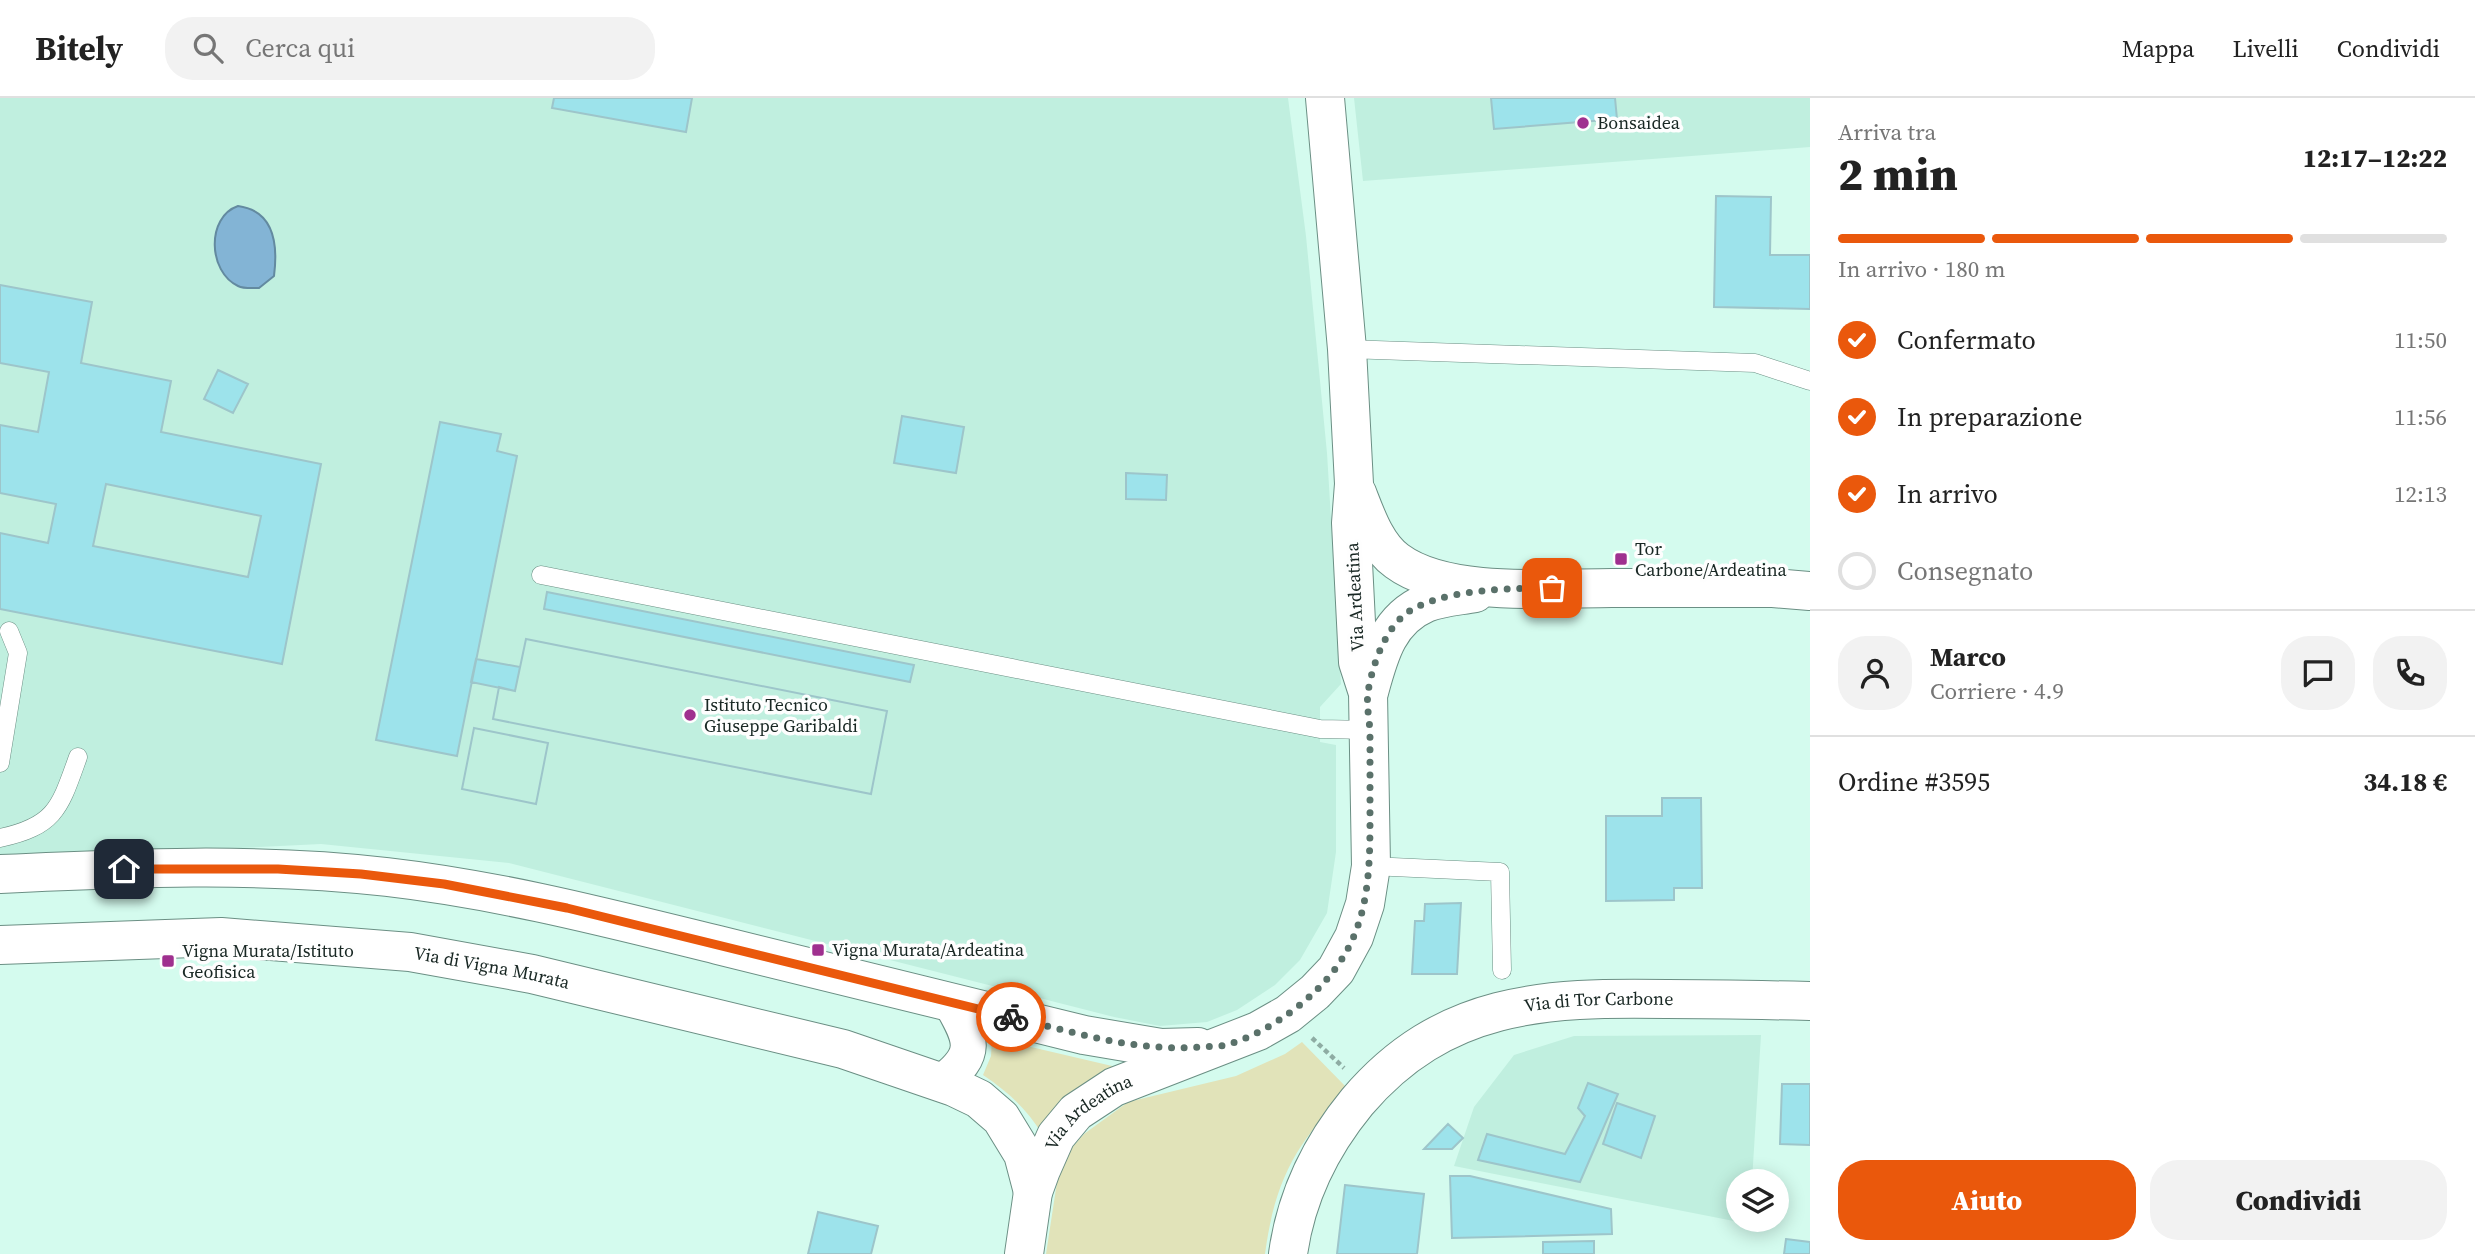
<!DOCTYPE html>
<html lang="it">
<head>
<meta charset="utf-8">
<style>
  body { margin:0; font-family:"Source Serif 4",serif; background:#f2f2f2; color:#222; height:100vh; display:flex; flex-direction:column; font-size:26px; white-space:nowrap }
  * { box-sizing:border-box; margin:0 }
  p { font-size:23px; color:#767676 }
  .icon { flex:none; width:38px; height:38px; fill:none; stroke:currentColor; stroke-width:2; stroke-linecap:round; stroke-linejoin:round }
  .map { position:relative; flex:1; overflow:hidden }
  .details { display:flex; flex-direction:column; background:#fff; width:665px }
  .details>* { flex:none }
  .fabs { position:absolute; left:1726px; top:1071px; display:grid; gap:14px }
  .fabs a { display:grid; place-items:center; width:63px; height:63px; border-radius:50%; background:#fff; box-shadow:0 4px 18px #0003; font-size:35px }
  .pin { position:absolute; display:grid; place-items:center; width:60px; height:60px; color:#fff; margin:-30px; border-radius:14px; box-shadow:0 4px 10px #0006 }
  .courier { position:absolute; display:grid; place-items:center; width:70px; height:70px; margin:-35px; border:5px solid #ea580c; border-radius:50%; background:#fff; color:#222; box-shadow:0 2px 9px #0007 }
  .summary em { font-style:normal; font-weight:800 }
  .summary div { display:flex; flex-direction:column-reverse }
  .summary { display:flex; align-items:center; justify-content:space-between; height:119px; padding:0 28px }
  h1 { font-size:46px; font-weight:800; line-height:52px }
  .bar { display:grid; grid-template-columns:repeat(4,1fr); gap:10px 7px; align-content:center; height:84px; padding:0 28px }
  .bar i { height:9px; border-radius:5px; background:#e0e0e0 }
  .bar .on { background:#ea580c }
  .bar p { grid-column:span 4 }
  .line { display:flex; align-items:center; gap:18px; padding:0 28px; border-top:2px solid #e0e0e0 }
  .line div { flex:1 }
  .round { display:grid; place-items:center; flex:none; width:74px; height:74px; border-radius:28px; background:#f2f2f2 }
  ol { padding:0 28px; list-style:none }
  li { display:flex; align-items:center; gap:21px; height:77px }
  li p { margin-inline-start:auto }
  li .icon { padding:7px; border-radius:50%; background:#ea580c; color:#fff; stroke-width:4 }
  li:last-child { color:#767676 }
  li i { width:38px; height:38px; border:4px solid #e0e0e0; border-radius:50% }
  .action { display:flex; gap:14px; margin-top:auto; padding:14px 28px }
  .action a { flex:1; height:80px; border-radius:28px; background:#ea580c; color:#fff; font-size:28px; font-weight:800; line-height:80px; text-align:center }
  .action a+a { background:#f2f2f2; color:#222 }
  header { display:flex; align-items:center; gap:42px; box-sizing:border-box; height:98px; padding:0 35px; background:#fff; border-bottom:2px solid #e0e0e0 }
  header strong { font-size:33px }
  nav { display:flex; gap:38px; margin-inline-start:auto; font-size:24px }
  .search { width:490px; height:63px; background:#f2f2f2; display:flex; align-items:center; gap:18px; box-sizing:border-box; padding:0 24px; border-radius:28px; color:#767676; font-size:26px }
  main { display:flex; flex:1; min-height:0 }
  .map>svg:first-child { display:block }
  .built { fill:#c0efdf }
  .green { fill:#e1e3b9 }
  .water { fill:#83b4d5; stroke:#638aa0; stroke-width:2 }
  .building { fill:#9de3eb; stroke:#9dc5ca; stroke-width:2; fill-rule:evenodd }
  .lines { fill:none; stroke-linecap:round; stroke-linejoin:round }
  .lane-casing { stroke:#6b8f84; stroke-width:19 }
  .street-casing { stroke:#6b8f84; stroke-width:37 }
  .secondary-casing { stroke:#6b8f84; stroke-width:40 }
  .path { stroke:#8eaca3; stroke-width:4.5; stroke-dasharray:5 3.5; stroke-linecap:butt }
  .lane { stroke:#fff; stroke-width:18 }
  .street { stroke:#fff; stroke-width:35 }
  .secondary { stroke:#fff; stroke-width:38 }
  .done { stroke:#5a716a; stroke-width:7; stroke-dasharray:0 12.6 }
  .route { stroke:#ea580c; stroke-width:9 }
  .poi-dot { fill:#9f308f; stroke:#fefefe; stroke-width:2.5 }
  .labels { text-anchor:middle; stroke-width:7; stroke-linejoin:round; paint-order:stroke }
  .poi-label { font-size:18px; fill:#182723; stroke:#fefefe; text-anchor:start }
  .street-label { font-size:18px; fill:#182723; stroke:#fefefe }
</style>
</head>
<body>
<header>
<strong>Bitely</strong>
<div class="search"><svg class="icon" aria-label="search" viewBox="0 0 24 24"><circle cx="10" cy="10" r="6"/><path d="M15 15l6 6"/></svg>Cerca qui</div>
<nav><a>Mappa</a><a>Livelli</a><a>Condividi</a></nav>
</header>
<main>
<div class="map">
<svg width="1810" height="1156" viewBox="0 0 1810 1156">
  <rect width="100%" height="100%" fill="#d4fbee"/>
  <path class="built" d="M0 0H1288L1306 138 1327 355 1341 586 1320 609V644L1336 647V754L1327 815 1300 862 1275 887 1237 912 1207 924 1160 928 1114 919 509 765 321 746 0 762Z
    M1354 0H1810V49L1363 83Z
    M1761 937 1752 1083H1738V1122H1749V1126L1454 1068 1474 1009 1514 957 1574 938Z"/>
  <path class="green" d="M992 940 1125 971 1042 1036C1027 1011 1007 993 983 977L991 958Z
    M1302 944 1349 992C1296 1044 1275 1082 1265 1156H1046L1059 1071 1068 1054 1084 1036 1128 1004 1236 978 1285 956Z"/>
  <path class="water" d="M238 108C275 113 278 147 274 178L259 190C252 190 244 191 238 188 208 174 206 119 238 108Z"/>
  <path class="building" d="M554 0H692L686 34 552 10Z
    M1491 0H1615L1617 21 1494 31Z
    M1716 98 1771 99 1770 157H1810V211L1714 209Z
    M0 187 92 204 81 265 171 283 161 334 321 366 282 566 0 511V435L48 445 56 406 0 395V327L38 334 49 274 0 265ZM106 386 261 418 248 479 93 448Z
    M218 272 248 286 233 315 204 301Z
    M902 318 964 329 956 375 894 365Z
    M440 324 501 336 497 353 517 358 457 658 376 642Z
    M1126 375 1167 377 1166 402 1126 401Z
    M547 494 914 567 910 584 544 511Z
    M526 541 887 613 871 696 493 621 499 589 515 593Z
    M526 541 887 613 871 696 493 621 499 589 515 593Z
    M476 561 520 569 515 593 471 584Z
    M474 630 548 645 536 706 462 691Z
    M474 630 548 645 536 706 462 691Z
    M1662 700H1701L1702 790H1674V802L1606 803V718H1662Z
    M1461 805 1457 876H1412L1415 823H1424L1425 806Z
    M1588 985 1618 996 1580 1084 1478 1062 1487 1036 1565 1056 1585 1018 1578 1010Z
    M1782 986H1810V1047L1780 1046Z
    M1617 1005 1655 1018 1641 1060 1603 1046Z
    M1448 1026 1463 1040 1452 1051H1424Z
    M1450 1078H1470L1611 1111 1612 1136 1452 1140Z
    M1345 1087 1424 1096 1417 1156H1337Z
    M818 1114 878 1128 871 1156H808Z
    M1786 1141 1810 1144V1156H1784Z
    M1594 1143V1156H1543V1144Z"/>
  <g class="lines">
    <defs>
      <path id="lane" d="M1347 251 1755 265 1810 283
        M541 477 1320 631 1370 632
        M0 665 18 555 9 533
        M0 740C56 728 60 709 78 659
        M1371 768 1500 774 1502 872"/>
      <path id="street" d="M942 984C979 956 972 942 951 905"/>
      <g id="secondary">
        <path d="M1357 395C1366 418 1376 448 1397 463 1447 500 1552 490 1612 490 1666 490 1719 490 1773 490L1810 493"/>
        <path d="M1369 594C1379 557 1388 521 1426 505 1441 499 1459 498 1475 495"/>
        <path d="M0 776C129 770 258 764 387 779 500 792 608 820 718 847 840 877 962 907 1084 937L1161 950 1198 949"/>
        <path id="s1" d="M0 847 221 839 410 854 532 876 843 951 954 989 979 1001 1001 1020 1023 1056 1033 1094"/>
        <path id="s2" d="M1024 1156 1033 1094 1041 1072 1056 1038 1076 1014 1114 989 1258 933 1288 916 1315 894 1336 872 1354 839 1365 806 1371 768 1368 595 1358 564 1351 425 1354 386 1347 251 1325 0"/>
        <path id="s3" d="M1288 1156C1296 1098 1320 1049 1357 1004 1443 903 1544 899 1667 901 1714 901 1762 902 1810 903"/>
      </g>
    </defs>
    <use href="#lane" class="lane-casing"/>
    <use href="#street" class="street-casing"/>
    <use href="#secondary" class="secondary-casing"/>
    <path class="path" d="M1312 940 1344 970"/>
    <use href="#lane" class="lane"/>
    <use href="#street" class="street"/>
    <use href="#secondary" class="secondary"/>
  </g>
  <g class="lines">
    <path class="done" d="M1011 919C1073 934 1135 954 1199 949 1208 948 1218 949 1226 947 1256 939 1285 920 1308 900 1366 849 1370 793 1370 722 1370 693 1370 665 1370 637 1370 623 1366 608 1368 594 1372 569 1383 536 1403 518 1434 491 1513 490 1552 490"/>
    <path class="route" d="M124 771H278L361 776 444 786 567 810 1011 919"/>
  </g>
  <g class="poi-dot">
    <circle cx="1583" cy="25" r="7"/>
    <rect x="1614" y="454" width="14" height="14" rx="3.5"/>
    <circle cx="690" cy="617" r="7"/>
    <rect x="811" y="845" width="14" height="14" rx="3.5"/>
    <rect x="161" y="856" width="14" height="14" rx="3.5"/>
  </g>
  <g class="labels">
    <g class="poi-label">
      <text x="1597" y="31">Bonsaidea</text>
      <text x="1635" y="457">Tor<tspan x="1635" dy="21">Carbone/Ardeatina</tspan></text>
      <text x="704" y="613">Istituto Tecnico<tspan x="704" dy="21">Giuseppe Garibaldi</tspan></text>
      <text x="832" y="858">Vigna Murata/Ardeatina</text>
      <text x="182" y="859">Vigna Murata/Istituto<tspan x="182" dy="21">Geofisica</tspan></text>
    </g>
    <g class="street-label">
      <text transform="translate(1355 499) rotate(-93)" y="6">Via Ardeatina</text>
      <text dy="6" stroke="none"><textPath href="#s1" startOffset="494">Via di Vigna Murata</textPath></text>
      <text dy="6" stroke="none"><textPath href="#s3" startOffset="441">Via di Tor Carbone</textPath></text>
      <text dy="6" stroke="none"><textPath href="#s2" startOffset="164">Via Ardeatina</textPath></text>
    </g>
  </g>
</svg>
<div class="fabs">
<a><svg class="icon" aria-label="layers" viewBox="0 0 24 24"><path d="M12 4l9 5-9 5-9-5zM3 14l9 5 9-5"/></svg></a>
</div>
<div class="pin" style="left:1552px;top:490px;background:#ea580c"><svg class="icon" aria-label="bag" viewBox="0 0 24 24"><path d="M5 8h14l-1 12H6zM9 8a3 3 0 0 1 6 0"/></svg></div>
<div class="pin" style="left:124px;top:771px;background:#1f2937"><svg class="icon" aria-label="home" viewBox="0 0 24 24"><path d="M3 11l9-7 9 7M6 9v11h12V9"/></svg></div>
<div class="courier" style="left:1011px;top:919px"><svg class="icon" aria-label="bike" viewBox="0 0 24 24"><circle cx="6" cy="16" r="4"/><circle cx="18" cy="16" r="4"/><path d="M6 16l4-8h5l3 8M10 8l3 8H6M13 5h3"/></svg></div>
</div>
<section class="details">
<div class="summary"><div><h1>2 min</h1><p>Arriva tra</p></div><em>12:17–12:22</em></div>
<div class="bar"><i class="on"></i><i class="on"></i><i class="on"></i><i></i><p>In arrivo · 180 m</p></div>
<ol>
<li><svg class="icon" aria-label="check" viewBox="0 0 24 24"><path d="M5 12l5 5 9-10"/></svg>Confermato<p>11:50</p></li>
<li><svg class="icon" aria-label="check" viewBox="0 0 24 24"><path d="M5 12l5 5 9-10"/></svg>In preparazione<p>11:56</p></li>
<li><svg class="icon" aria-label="check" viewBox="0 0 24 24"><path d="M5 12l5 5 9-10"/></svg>In arrivo<p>12:13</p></li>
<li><i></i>Consegnato</li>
</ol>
<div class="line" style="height:126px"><a class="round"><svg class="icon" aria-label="person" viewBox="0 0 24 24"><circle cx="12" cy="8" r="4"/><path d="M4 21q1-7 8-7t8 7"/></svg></a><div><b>Marco</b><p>Corriere · 4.9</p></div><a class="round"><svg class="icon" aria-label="chat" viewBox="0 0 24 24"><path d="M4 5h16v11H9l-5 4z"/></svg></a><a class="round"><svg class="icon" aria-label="phone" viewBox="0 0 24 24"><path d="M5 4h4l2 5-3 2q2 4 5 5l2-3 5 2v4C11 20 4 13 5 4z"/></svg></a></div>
<div class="line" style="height:91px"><div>Ordine #3595</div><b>34.18 €</b></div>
<div class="action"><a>Aiuto</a><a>Condividi</a></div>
</section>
</main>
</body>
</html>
